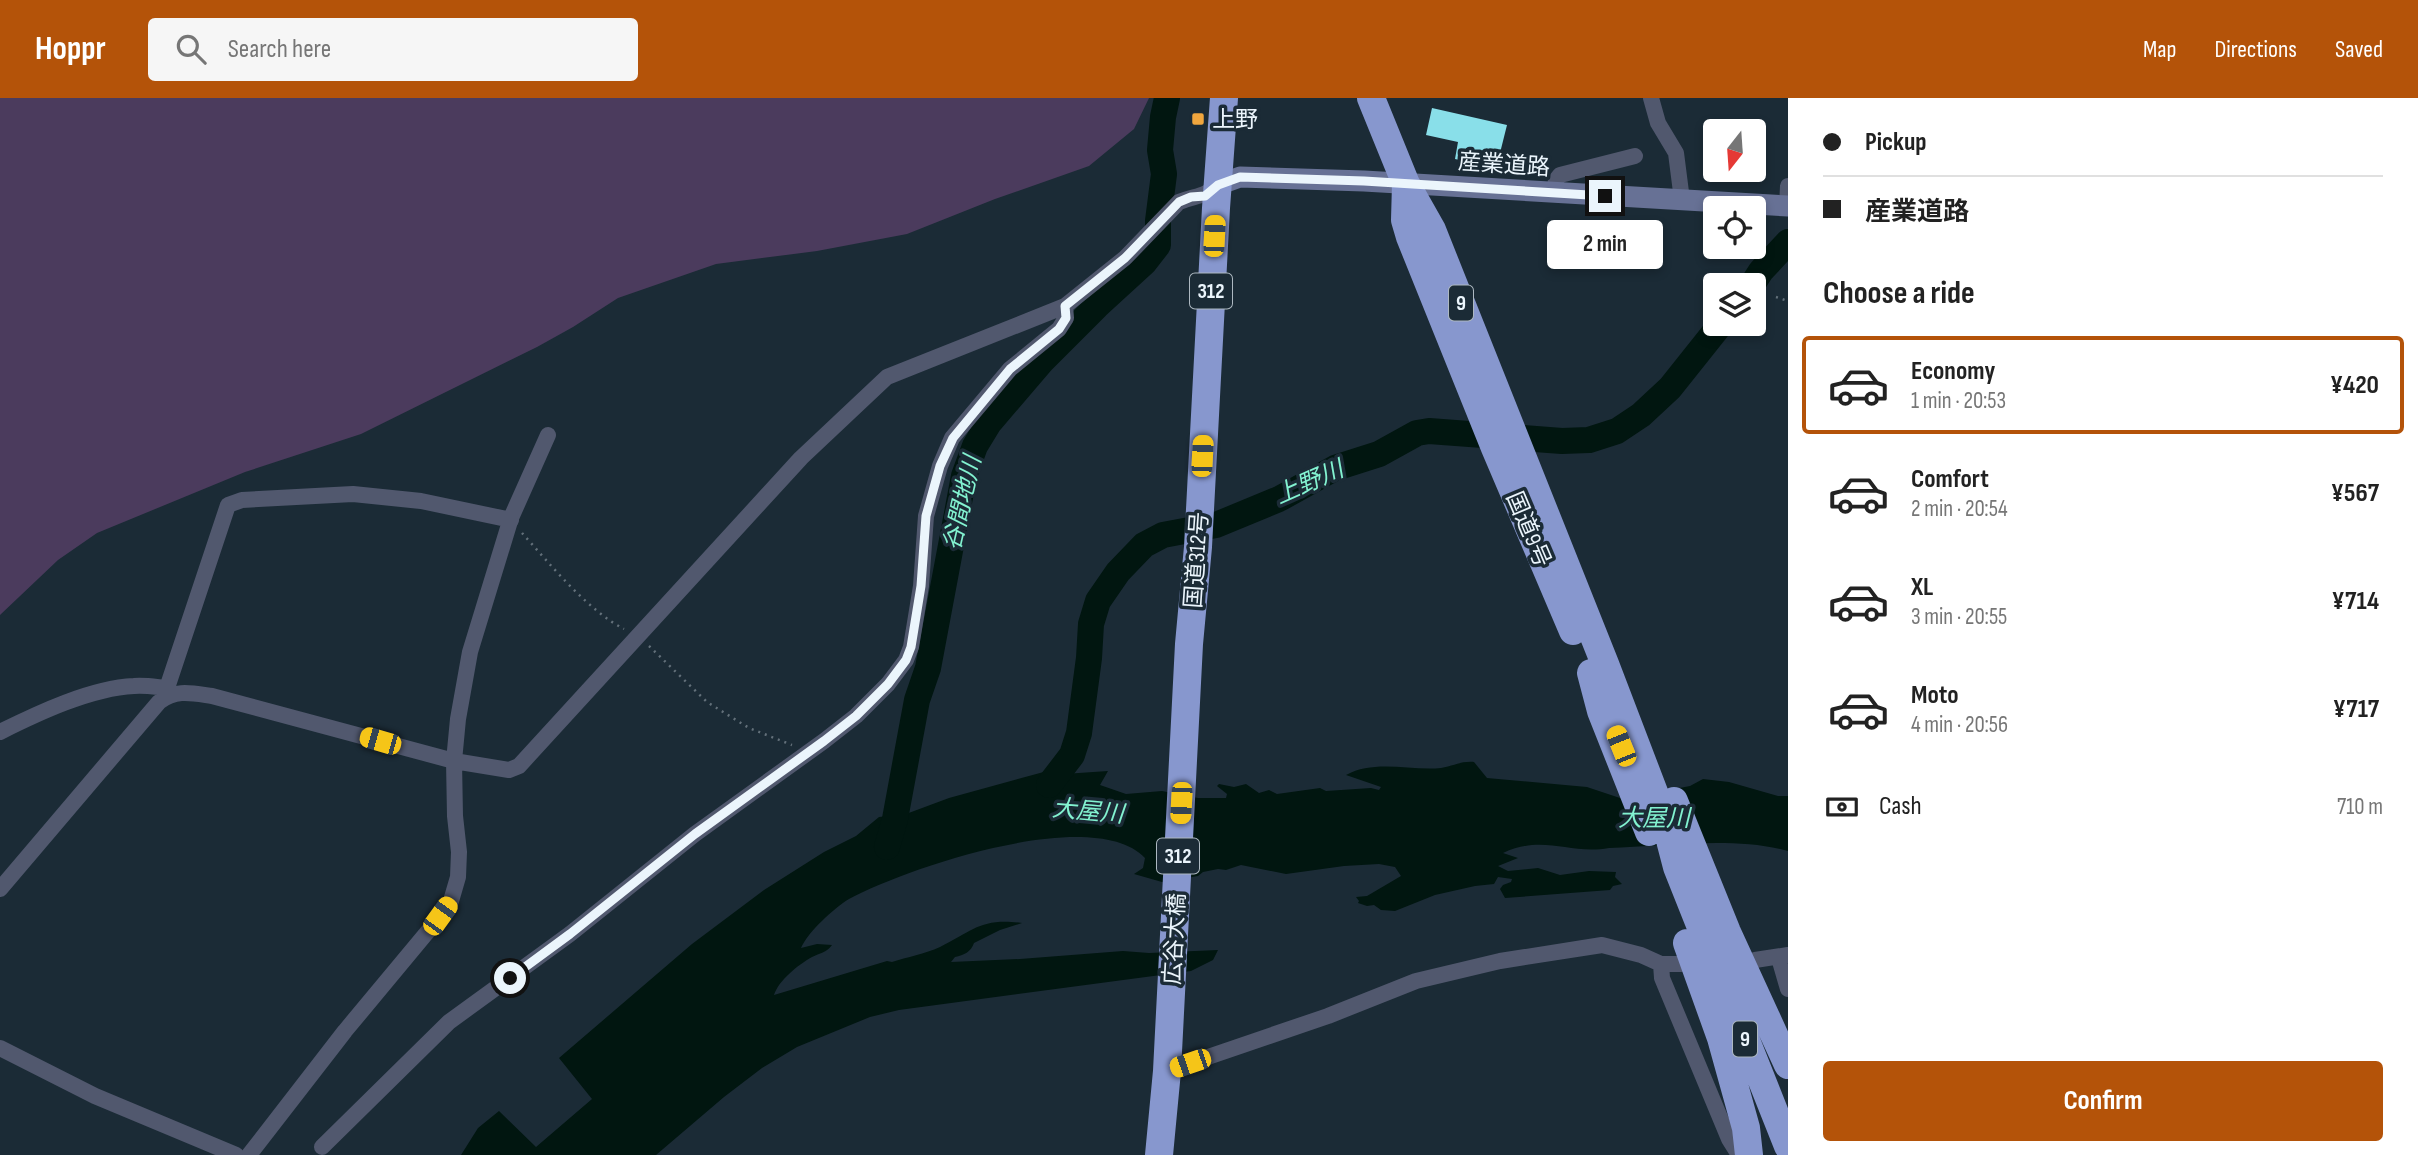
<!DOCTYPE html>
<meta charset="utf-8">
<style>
:root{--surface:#fff;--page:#f6f6f6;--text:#222;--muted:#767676;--line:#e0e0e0;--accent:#b45309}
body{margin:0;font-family:"Sofia Sans Condensed","Noto Sans JP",sans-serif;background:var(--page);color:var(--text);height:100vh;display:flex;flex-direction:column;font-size:26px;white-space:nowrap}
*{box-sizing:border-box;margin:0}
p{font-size:23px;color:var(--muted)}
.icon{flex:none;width:38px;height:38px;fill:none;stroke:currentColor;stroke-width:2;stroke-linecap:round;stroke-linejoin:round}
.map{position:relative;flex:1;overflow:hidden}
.sheet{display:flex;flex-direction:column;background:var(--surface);width:630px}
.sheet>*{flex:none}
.banner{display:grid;align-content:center;height:154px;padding:0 35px;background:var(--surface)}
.needle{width:46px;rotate:197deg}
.buttons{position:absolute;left:1703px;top:21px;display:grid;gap:14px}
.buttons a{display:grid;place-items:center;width:63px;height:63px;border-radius:7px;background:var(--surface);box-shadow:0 4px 10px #0003;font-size:35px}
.end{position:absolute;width:32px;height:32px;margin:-16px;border:9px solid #ebf5fc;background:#111;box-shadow:0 0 0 4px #111}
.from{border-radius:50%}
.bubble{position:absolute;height:49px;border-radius:7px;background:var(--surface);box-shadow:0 4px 10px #0003;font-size:23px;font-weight:700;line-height:49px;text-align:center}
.car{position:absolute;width:21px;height:42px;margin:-21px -10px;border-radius:9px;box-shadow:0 0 5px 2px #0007;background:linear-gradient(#f5c518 24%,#345 0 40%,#f5c518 0 76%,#345 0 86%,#f5c518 0)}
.banner b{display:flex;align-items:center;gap:24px;height:66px;font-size:26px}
.banner b+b{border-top:2px solid var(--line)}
.banner i{width:18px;height:18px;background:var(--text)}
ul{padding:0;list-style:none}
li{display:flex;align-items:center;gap:21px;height:98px;margin:0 14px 10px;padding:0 21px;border:4px solid transparent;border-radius:7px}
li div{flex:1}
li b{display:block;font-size:26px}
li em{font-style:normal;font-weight:700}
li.selected{border-color:var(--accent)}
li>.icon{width:63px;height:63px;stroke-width:1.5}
h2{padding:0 35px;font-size:32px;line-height:84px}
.pay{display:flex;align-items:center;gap:18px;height:77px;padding:0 35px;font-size:26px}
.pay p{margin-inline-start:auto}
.cta{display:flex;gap:14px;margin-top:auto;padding:14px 35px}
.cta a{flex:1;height:80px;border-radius:7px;background:var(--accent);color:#fff;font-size:28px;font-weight:700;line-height:80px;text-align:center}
header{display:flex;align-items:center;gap:42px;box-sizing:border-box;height:98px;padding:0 35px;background:var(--accent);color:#fff}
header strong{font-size:33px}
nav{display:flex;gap:38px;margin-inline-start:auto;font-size:24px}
.search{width:490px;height:63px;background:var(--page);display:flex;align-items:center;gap:18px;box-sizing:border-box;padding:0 24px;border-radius:7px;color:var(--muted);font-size:26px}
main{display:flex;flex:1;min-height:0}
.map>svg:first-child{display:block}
.green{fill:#4b3b5d}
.water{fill:#011610}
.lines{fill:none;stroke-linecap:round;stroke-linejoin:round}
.river{stroke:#011610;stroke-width:26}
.building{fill:#89dfe9}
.path{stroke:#63707a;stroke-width:2.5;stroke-dasharray:2 5;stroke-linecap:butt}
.street{stroke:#51586e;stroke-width:16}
.secondary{stroke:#677195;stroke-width:21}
.highway{stroke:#8797ce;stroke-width:28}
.route{stroke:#ebf5fc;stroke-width:9}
.poi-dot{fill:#f0a63e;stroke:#1b2b36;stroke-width:2.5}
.labels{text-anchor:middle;stroke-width:7;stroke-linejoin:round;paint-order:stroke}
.shield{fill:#1b2b36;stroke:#adb8c1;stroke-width:2}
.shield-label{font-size:21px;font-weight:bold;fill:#ebf5fc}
.poi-label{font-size:23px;fill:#ebf5fc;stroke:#1b2b36;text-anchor:start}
.street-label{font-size:23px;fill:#ebf5fc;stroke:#1b2b36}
.water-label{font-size:24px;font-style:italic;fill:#83f3d1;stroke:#1b2b36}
</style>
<header>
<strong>Hoppr</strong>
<div class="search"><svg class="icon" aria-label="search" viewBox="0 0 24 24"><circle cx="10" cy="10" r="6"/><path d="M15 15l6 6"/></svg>Search here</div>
<nav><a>Map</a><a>Directions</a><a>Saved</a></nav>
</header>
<main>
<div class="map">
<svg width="1788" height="1057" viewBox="0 0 1788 1057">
<rect width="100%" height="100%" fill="#1b2b36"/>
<path class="green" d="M0 0H1149L1134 31 1089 68 995 101 907 136 817 153 716 166 618 200 573 229 537 249 361 336 245 374 97 435 58 462 0 517Z"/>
<path class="water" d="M1072 656 1064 676 1108 673 1100 687 1126 696 1162 693 1198 700H1226L1227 696 1217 688 1219 686 1234 689 1246 686 1259 695 1269 692 1277 696 1320 690 1326 693 1371 690 1379 692 1381 689 1346 677C1375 661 1410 673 1441 670 1453 668 1461 663 1474 664L1487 680 1587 689 1623 701 1690 688 1703 681 1729 684 1778 698H1788V753C1737 738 1663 748 1609 750 1569 757 1544 736 1503 755L1518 760 1498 768 1508 773 1538 770 1560 777 1589 773 1616 774 1615 779 1622 786 1613 788 1610 792 1505 800 1500 791 1503 787 1511 784 1512 781 1498 779 1494 786 1475 788 1435 797 1395 813 1381 812 1374 807 1367 808 1358 805 1359 803 1356 799 1367 798 1401 778 1395 769 1379 766 1344 768 1286 776 1241 767 1226 772 1218 771 1203 774 1198 778 1162 784 1134 776 1143 770 1145 760C1094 706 906 770 849 801 834 810 808 834 801 850L817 846 832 847C826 855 820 855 812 859 798 867 779 882 774 897L887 863 892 864C907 859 925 856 940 849 974 832 981 820 1022 825L1000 832 974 845C971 854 964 857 955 859L951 864 1020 861 1123 853 1149 855 1218 852 1213 862 1191 873 899 912 870 919 797 949 762 970 724 999 656 1057H461L478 1030 499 1013 536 1049 592 1001 559 960 692 846 764 792 824 754 856 738 879 719 906 716 949 700 1051 672Z"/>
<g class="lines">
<path class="river" d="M1752 187 1761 173 1788 144
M1049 687 1072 657 1079 635 1089 560 1091 526 1098 503 1118 474 1144 447 1163 437 1216 427 1279 401 1335 370 1379 356 1417 335 1429 333 1562 343 1589 342 1617 333 1641 317 1670 290 1721 226
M887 749 895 721 917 602 928 570 964 378 975 348 989 325 1042 263 1097 208 1144 165 1158 147V123L1164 76 1160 52 1163 19 1167 0"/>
</g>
<path class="building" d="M1432 10 1507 27 1500 55 1495 54 1491 69 1455 61 1458 44 1426 37Z"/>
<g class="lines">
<path class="path" d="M1776 199 1788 203
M522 435C550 466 587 512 624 531
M649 548 707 604 749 630 792 647"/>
<path class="street" d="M1651 0 1658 25 1676 55 1682 102
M1554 95 1556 82 1560 77 1635 58
M1787 108 1788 88
M167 590 228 407 242 402 353 396 421 403 511 422
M0 634C38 615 91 590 134 588 145 587 156 589 167 590
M0 791 159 604C176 591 191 595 212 598L454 663 509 672 519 668 801 360 887 279 1065 208 1125 160 1179 104C1196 97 1203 100 1218 87
M1779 860 1788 891
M1755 862 1788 857
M1661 866 1662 880 1729 1041 1739 1057
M0 950 95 998 236 1057
M1167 973 1328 918 1416 883 1500 863 1602 847 1641 857 1661 866H1681
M322 1049 449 924 570 836 695 736 824 643 856 618 888 586 906 562 911 549 921 488 926 418 940 368 952 340 1010 271 1059 231 1066 220 1065 208
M249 1057 345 933 429 832 451 803 458 779 459 754 455 718 454 663 458 621 470 554 511 420 548 337"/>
<path class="secondary" d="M1218 87 1240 79 1364 83 1788 108"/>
<path class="highway" d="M1371 0 1406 86 1432 132 1605 566 1665 723 1677 769 1788 1048
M1406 86 1405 122 1410 139 1495 350 1573 533
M1591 575 1601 613 1649 734
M1674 703 1727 834 1788 967
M1687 845 1721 940 1746 1030 1749 1057
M1159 1057 1167 973 1189 546 1198 449 1216 110 1224 0"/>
</g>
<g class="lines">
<path class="route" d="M510 880 570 836 695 736 824 643 856 618 888 586 906 562 911 549 921 488 926 418 940 368 953 340 1010 271 1059 231 1066 220 1065 208 1125 160 1179 104 1191 99 1205 98 1218 87 1240 79 1364 83 1605 98"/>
</g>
<rect class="poi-dot" x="1191" y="14" width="14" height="14" rx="3.5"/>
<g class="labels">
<g class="shield">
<rect x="1190" y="175.5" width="42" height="35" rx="5"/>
<rect x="1449" y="187.5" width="24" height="35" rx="5"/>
<rect x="1157" y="740.5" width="42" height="35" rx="5"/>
<rect x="1733" y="923.5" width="24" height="35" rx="5"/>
</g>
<g class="shield-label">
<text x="1211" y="200">312</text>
<text x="1461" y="212">9</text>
<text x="1178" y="765">312</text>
<text x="1745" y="948">9</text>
</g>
<g class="poi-label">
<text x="1212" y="29">上野</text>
</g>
<g class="street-label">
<text transform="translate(1504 66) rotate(4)" y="8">産業道路</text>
<text transform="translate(1529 431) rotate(67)" y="8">国道9号</text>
<text transform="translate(1196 462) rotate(-86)" y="8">国道312号</text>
<text transform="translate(1174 841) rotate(-87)" y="8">広谷大橋</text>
</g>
<g class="water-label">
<text transform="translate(1309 384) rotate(-24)" y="8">上野川</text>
<text transform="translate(962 405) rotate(-77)" y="8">谷間地川</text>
<text transform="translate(1088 713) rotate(5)" y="8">大屋川</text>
<text x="1654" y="728">大屋川</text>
</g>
</g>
</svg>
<div class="buttons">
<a><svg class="needle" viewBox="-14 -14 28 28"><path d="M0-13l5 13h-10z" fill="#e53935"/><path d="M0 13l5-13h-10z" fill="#767676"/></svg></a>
<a><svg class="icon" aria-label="locate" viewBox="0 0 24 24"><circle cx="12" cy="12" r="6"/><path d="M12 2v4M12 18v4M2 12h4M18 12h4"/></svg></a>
<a><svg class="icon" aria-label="layers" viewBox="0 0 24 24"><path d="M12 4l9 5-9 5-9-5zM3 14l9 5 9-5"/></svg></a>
</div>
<i class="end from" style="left:510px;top:880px"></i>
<i class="end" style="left:1605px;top:98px"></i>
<div class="bubble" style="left:1547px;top:122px;width:116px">2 min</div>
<i class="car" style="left:1214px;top:138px;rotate:3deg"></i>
<i class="car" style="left:1202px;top:358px;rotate:3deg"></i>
<i class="car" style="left:380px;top:643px;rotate:286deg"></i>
<i class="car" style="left:1621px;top:648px;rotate:338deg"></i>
<i class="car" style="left:1181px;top:705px;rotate:183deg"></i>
<i class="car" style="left:440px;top:818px;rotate:36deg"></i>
<i class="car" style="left:1190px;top:965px;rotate:251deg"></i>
</div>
<section class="sheet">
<div class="banner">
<b><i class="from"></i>Pickup</b>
<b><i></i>産業道路</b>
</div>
<h2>Choose a ride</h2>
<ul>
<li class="selected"><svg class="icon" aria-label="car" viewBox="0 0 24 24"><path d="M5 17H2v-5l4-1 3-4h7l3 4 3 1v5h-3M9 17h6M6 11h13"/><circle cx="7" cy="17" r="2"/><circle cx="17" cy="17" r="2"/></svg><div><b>Economy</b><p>1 min · 20:53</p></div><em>¥420</em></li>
<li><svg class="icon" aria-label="car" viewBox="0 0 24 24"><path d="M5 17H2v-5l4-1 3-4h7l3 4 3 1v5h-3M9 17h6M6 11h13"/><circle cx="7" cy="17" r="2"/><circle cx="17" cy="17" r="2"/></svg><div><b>Comfort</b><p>2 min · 20:54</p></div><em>¥567</em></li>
<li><svg class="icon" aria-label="car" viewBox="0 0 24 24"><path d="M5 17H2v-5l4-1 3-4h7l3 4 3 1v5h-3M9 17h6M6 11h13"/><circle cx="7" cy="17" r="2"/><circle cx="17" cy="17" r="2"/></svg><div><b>XL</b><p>3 min · 20:55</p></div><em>¥714</em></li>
<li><svg class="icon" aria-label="car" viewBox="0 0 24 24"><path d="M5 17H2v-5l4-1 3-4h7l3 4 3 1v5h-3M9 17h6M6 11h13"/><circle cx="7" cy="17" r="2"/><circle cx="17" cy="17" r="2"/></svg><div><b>Moto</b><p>4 min · 20:56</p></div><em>¥717</em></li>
</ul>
<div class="pay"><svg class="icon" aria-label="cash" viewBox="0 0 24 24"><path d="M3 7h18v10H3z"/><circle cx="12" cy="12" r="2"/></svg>Cash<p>710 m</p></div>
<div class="cta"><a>Confirm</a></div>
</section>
</main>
